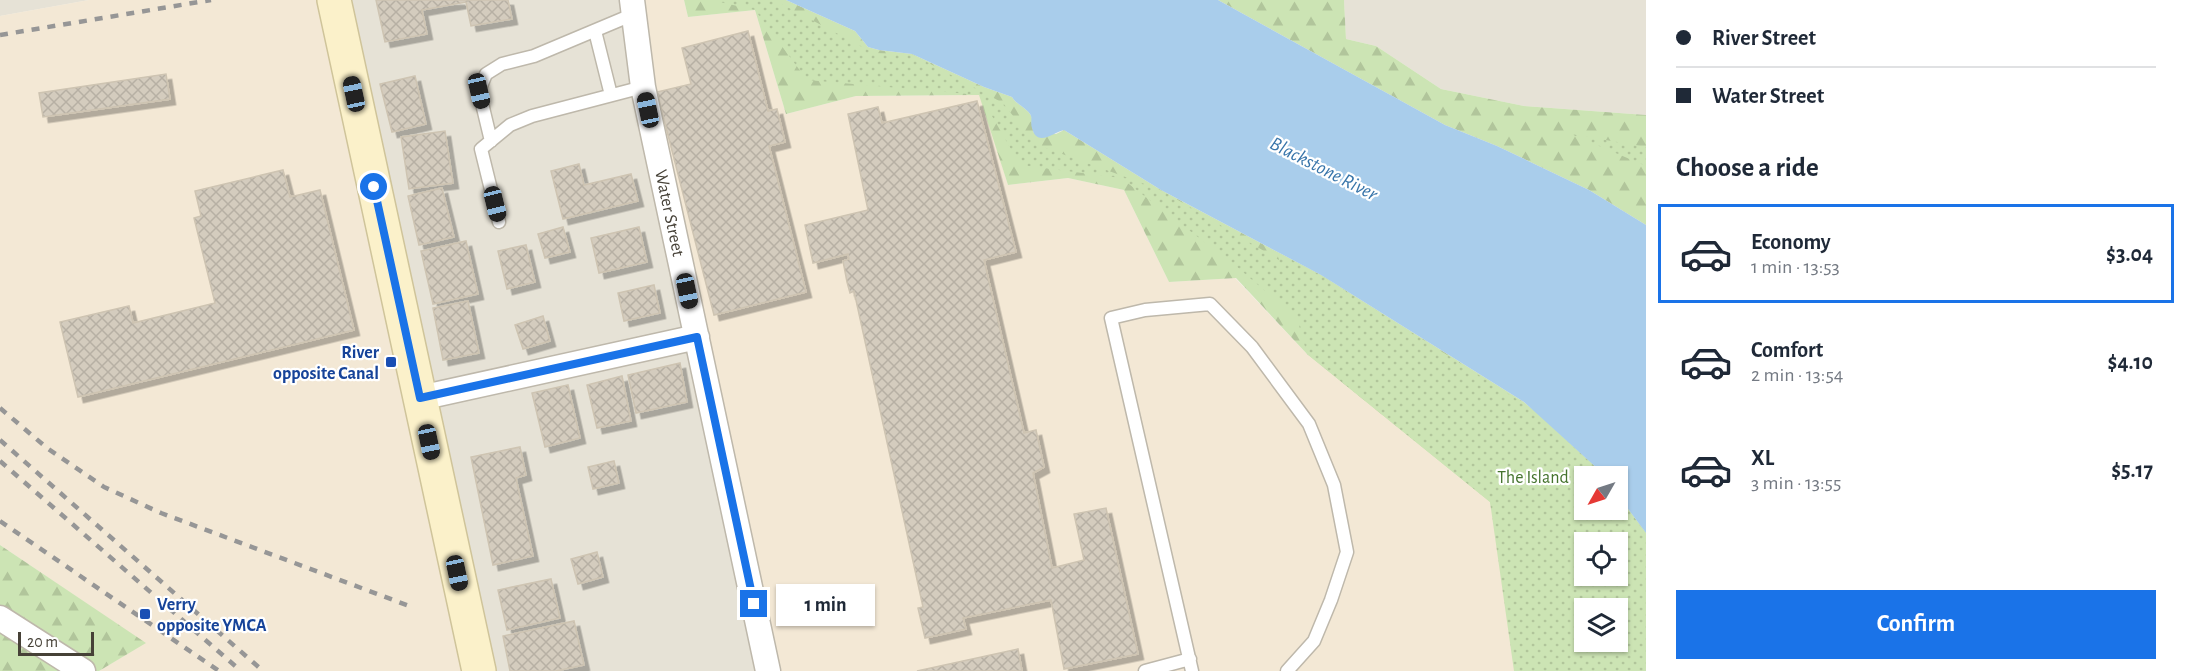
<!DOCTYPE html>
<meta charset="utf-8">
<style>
:root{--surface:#fff;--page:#f6f6f7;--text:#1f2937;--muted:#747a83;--line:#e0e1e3;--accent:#1a73e8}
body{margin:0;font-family:"Alegreya Sans",sans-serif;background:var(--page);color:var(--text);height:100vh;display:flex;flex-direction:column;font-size:22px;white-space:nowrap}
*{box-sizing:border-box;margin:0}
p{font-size:20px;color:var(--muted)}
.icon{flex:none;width:33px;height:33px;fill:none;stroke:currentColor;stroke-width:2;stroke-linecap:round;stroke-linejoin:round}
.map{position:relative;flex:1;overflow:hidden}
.sheet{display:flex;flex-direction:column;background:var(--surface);width:540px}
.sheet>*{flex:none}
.banner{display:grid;align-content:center;height:132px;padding:0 30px;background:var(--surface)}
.needle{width:39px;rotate:231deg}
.tools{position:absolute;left:1574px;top:466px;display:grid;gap:12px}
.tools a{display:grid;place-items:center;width:54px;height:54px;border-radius:0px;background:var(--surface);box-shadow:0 2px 4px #0004;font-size:30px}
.scale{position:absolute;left:18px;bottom:15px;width:76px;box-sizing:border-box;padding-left:6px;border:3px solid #464137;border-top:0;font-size:16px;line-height:21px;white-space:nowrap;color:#464137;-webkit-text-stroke:4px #fff;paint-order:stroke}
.end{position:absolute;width:27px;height:27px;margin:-14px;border:8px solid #1a73e8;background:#fff;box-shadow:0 0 0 3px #fff}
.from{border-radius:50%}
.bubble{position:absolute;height:42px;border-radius:0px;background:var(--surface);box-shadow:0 2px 4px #0004;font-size:20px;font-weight:600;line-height:42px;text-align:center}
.car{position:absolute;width:18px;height:36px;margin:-18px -9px;border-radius:8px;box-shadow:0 0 4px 2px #0007;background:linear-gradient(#222 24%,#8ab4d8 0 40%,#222 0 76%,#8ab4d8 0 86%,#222 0)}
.banner b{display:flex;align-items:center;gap:21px;height:57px;font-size:22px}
.banner b+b{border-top:2px solid var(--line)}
.banner i{width:15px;height:15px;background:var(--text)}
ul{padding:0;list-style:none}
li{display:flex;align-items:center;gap:18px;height:99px;margin:0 12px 9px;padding:0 18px;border:3px solid transparent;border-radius:0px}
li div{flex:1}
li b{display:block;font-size:22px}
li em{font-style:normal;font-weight:600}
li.current{border-color:var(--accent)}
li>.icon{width:54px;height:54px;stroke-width:1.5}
h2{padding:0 30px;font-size:27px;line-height:72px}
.cta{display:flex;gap:12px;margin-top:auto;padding:12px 30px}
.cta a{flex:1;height:69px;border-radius:0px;background:var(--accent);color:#fff;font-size:24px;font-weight:600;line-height:69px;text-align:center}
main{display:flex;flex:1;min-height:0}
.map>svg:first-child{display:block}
.residential{fill:#e6e2d6}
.commercial{fill:#f3e8d5}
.forest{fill:url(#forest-firs);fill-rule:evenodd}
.park{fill:url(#park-dots);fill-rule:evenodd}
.water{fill:#a9cdeb}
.building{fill:url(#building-cross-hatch);stroke:#cec4b2;stroke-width:1.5;filter:url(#shadow)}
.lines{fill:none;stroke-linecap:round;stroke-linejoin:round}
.lane-casing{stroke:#beb8ab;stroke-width:15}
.street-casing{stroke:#beb8ab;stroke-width:27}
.secondary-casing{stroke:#cfc49a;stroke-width:36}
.lane{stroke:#fff;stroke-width:12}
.street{stroke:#fff;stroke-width:24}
.secondary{stroke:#fbf1ca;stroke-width:33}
.rail{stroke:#969696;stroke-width:4.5;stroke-dasharray:8 8;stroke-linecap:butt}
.route{stroke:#1a73e8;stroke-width:8}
.transit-dot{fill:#1a4fb4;stroke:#fff;stroke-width:2}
.labels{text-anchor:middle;stroke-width:4.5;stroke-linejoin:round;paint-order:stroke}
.street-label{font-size:18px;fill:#464137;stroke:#fff}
.transit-label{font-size:18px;font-weight:bold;fill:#164399;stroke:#fff;text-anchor:end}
.park-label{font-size:18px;fill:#45732e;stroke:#fff}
.water-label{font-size:20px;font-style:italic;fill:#3875aa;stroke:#fff}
</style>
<main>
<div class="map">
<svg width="1646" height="671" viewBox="0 0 1646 671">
<defs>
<pattern id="forest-firs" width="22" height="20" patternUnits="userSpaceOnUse" patternTransform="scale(1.5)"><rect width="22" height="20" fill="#cce4b4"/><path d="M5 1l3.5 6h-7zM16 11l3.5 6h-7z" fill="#b1c59b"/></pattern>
<pattern id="park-dots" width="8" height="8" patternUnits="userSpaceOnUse" patternTransform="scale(1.5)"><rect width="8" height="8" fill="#cce4b4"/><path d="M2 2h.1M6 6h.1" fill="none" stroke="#b1c59b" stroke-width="1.8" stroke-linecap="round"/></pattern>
<pattern id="building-cross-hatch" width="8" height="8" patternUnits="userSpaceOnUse" patternTransform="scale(1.5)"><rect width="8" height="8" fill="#d4ccbe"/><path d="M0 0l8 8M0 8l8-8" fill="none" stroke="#b7b0a4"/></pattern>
<filter id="shadow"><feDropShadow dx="5.5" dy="5.5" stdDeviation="0" flood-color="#0004"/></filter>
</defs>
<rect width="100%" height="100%" fill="#f3f0e8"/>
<path class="residential" d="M0 0H89L0 16Z
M343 0H631L761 671H471Z
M1344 0H1646V115L1524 106 1441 89 1376 46 1346 39Z"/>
<path class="commercial" d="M89 0H343L471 671H99L145 643 0 545V16Z
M631 0H684L688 17 755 10 786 114 856 96 980 95 1008 185 1068 178 1124 190 1169 282 1235 278 1307 354 1405 417 1490 502 1544 671H761Z"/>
<path class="forest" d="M684 0H786L855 31 868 47 879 50 912 54 984 87 1012 97C1017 105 1025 107 1030 114 1034 119 1031 126 1034 133L1056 134 1064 130 1161 190 1321 275 1524 402 1599 470 1605 477H1584V510H1617V494L1646 533V671H1544L1514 600 1490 502 1307 354 1236 278 1169 282 1124 190 1068 178 1008 185 979 95 856 96 786 114 755 10 688 17ZM1584 543H1617V576H1584ZM1584 609H1617V642H1584Z
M1218 0H1344L1346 39 1376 46 1441 89 1524 106 1646 115V225L1589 190 1497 146 1445 125Z
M0 545 146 643 99 671H0Z"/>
<path class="park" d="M711 0H774L874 53 912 54 1003 103 1035 144 1161 190 1279 260 1277 252 1321 275 1534 410 1599 470 1605 477H1584V510H1617V494L1646 533V671H1514L1490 502 1307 354 1297 318 1237 267 1121 178 1020 165 980 95 807 80 755 10ZM1584 543H1617V576H1584ZM1584 609H1617V642H1584Z
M1571 134 1646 147V166Z"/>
<path class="water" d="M786 0H1218L1445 125 1497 146 1589 190 1646 225V533L1617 494V477H1605L1599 470 1524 402 1321 275 1161 190 1064 130C1054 132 1037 148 1032 128 1030 123 1033 118 1030 114 1025 107 1017 105 1012 97L984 87 912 54 879 50 868 47 855 31Z"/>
<path class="building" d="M376 0H508L512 19 471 26 466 2 422 10 427 34 385 42Z
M748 31 768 111 777 109 785 142 769 146 806 292 714 315 657 92 691 84 682 48Z
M166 74 170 99 43 117 39 93Z
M415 76 426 124 392 132 380 84Z
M977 101 1016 252 984 260 1024 433 1036 430 1044 467 1033 473 1052 568 1084 560 1074 514 1106 508 1138 654 1064 669 1051 600 963 618 966 629 925 638 918 608 923 607 854 291 850 293 847 282 843 261 849 259 848 254 813 263 805 225 868 210 848 114 878 107 882 123Z
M445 131 453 183 409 189 401 137Z
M579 164 584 185 631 174 638 201 563 219 551 171Z
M283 170 290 197 320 190 354 330 78 397 60 322 129 306 133 323 215 303 194 218 201 216 195 191Z
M442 188 454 237 419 245 408 196Z
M563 227 570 252 545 258 538 234Z
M639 227 647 262 599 273 591 238Z
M466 241 478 294 433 304 421 251Z
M526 245 535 282 507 289 498 251Z
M654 285 660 313 624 321 618 293Z
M468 301 479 353 443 360 433 308Z
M543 316 550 341 523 349 515 325Z
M680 363 687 402 636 413 628 375Z
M622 376 631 421 597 428 587 385Z
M568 385 580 438 545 447 532 393Z
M520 447 526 475 516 478 533 556 493 565 471 457Z
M614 461 619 483 593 489 588 467Z
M597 552 603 577 578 584 571 559Z
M551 579 560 618 507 630 498 590Z
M574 621 584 665 556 671H510L503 636Z
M1018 649 1022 671H917Z"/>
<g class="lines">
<g class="lane-casing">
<path id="lane" d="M595 31 611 95
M491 141 479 91 486 74 502 64 534 56 634 14
M499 222 481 149 510 125 532 116 643 87
M1145 671 1190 659
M1192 671 1111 318 1145 310 1210 304 1252 347 1309 424 1334 485 1347 552 1331 600 1314 641 1287 671"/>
</g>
<g class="street-casing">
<path id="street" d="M632 0 643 87 768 671
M420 398 697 337
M0 618 83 671"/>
</g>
<g class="secondary-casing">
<path id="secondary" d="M334 0 479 671"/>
</g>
<use href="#lane" class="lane"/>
<use href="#street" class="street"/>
<use href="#secondary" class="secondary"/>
<path class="rail" d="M0 35 211 0
M0 408 47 448 104 487 161 513 412 607
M0 440 263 671
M0 461 241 671
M0 521 219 671"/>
</g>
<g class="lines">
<path class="route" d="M374 187 420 398 697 337 754 604"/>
</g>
<g class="transit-dot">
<rect x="385" y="356" width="12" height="12" rx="3"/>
<rect x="139" y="608" width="12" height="12" rx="3"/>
</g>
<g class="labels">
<g class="street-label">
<text transform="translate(670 213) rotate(78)" y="6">Water Street</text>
</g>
<g class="transit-label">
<text x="379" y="358">River<tspan x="379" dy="21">opposite Canal</tspan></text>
<text x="157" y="610" text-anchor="start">Verry<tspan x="157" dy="21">opposite YMCA</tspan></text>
</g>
<g class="park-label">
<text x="1533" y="483">The Island</text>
</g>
<g class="water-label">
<text transform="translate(1324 168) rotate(27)" y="7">Blackstone River</text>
</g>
</g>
</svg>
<div class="tools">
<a><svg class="needle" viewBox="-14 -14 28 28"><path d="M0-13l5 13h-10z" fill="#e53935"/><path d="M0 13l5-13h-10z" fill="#747a83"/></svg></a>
<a><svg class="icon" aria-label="locate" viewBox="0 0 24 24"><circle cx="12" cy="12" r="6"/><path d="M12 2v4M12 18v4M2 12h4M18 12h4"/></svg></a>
<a><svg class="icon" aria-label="layers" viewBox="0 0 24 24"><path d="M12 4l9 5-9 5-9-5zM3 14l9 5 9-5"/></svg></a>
</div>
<div class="scale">20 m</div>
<i class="end from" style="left:374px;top:187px"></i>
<i class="end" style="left:754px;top:604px"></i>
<div class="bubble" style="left:776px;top:584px;width:99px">1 min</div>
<i class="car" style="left:479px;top:91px;rotate:167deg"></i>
<i class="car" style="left:354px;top:94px;rotate:348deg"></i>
<i class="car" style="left:648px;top:110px;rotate:348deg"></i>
<i class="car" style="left:495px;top:204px;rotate:166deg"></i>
<i class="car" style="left:687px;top:291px;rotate:168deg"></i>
<i class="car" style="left:429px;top:442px;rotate:168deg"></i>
<i class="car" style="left:457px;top:573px;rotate:168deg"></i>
</div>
<section class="sheet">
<div class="banner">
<b><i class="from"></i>River Street</b>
<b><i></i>Water Street</b>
</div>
<h2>Choose a ride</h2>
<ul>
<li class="current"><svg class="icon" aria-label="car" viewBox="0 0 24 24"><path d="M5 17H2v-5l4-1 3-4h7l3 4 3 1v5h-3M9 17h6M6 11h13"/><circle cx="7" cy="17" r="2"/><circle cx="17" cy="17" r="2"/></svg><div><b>Economy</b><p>1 min · 13:53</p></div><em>$3.04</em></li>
<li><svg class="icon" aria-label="car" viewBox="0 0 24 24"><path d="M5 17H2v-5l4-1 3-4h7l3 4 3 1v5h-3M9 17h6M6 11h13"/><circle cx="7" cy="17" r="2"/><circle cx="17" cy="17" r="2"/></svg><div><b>Comfort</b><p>2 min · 13:54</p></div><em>$4.10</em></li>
<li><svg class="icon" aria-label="car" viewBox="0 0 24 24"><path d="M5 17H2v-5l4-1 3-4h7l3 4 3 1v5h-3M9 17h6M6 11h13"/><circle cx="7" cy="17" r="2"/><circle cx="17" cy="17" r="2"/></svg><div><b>XL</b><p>3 min · 13:55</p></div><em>$5.17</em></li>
</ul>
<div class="cta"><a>Confirm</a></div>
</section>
</main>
